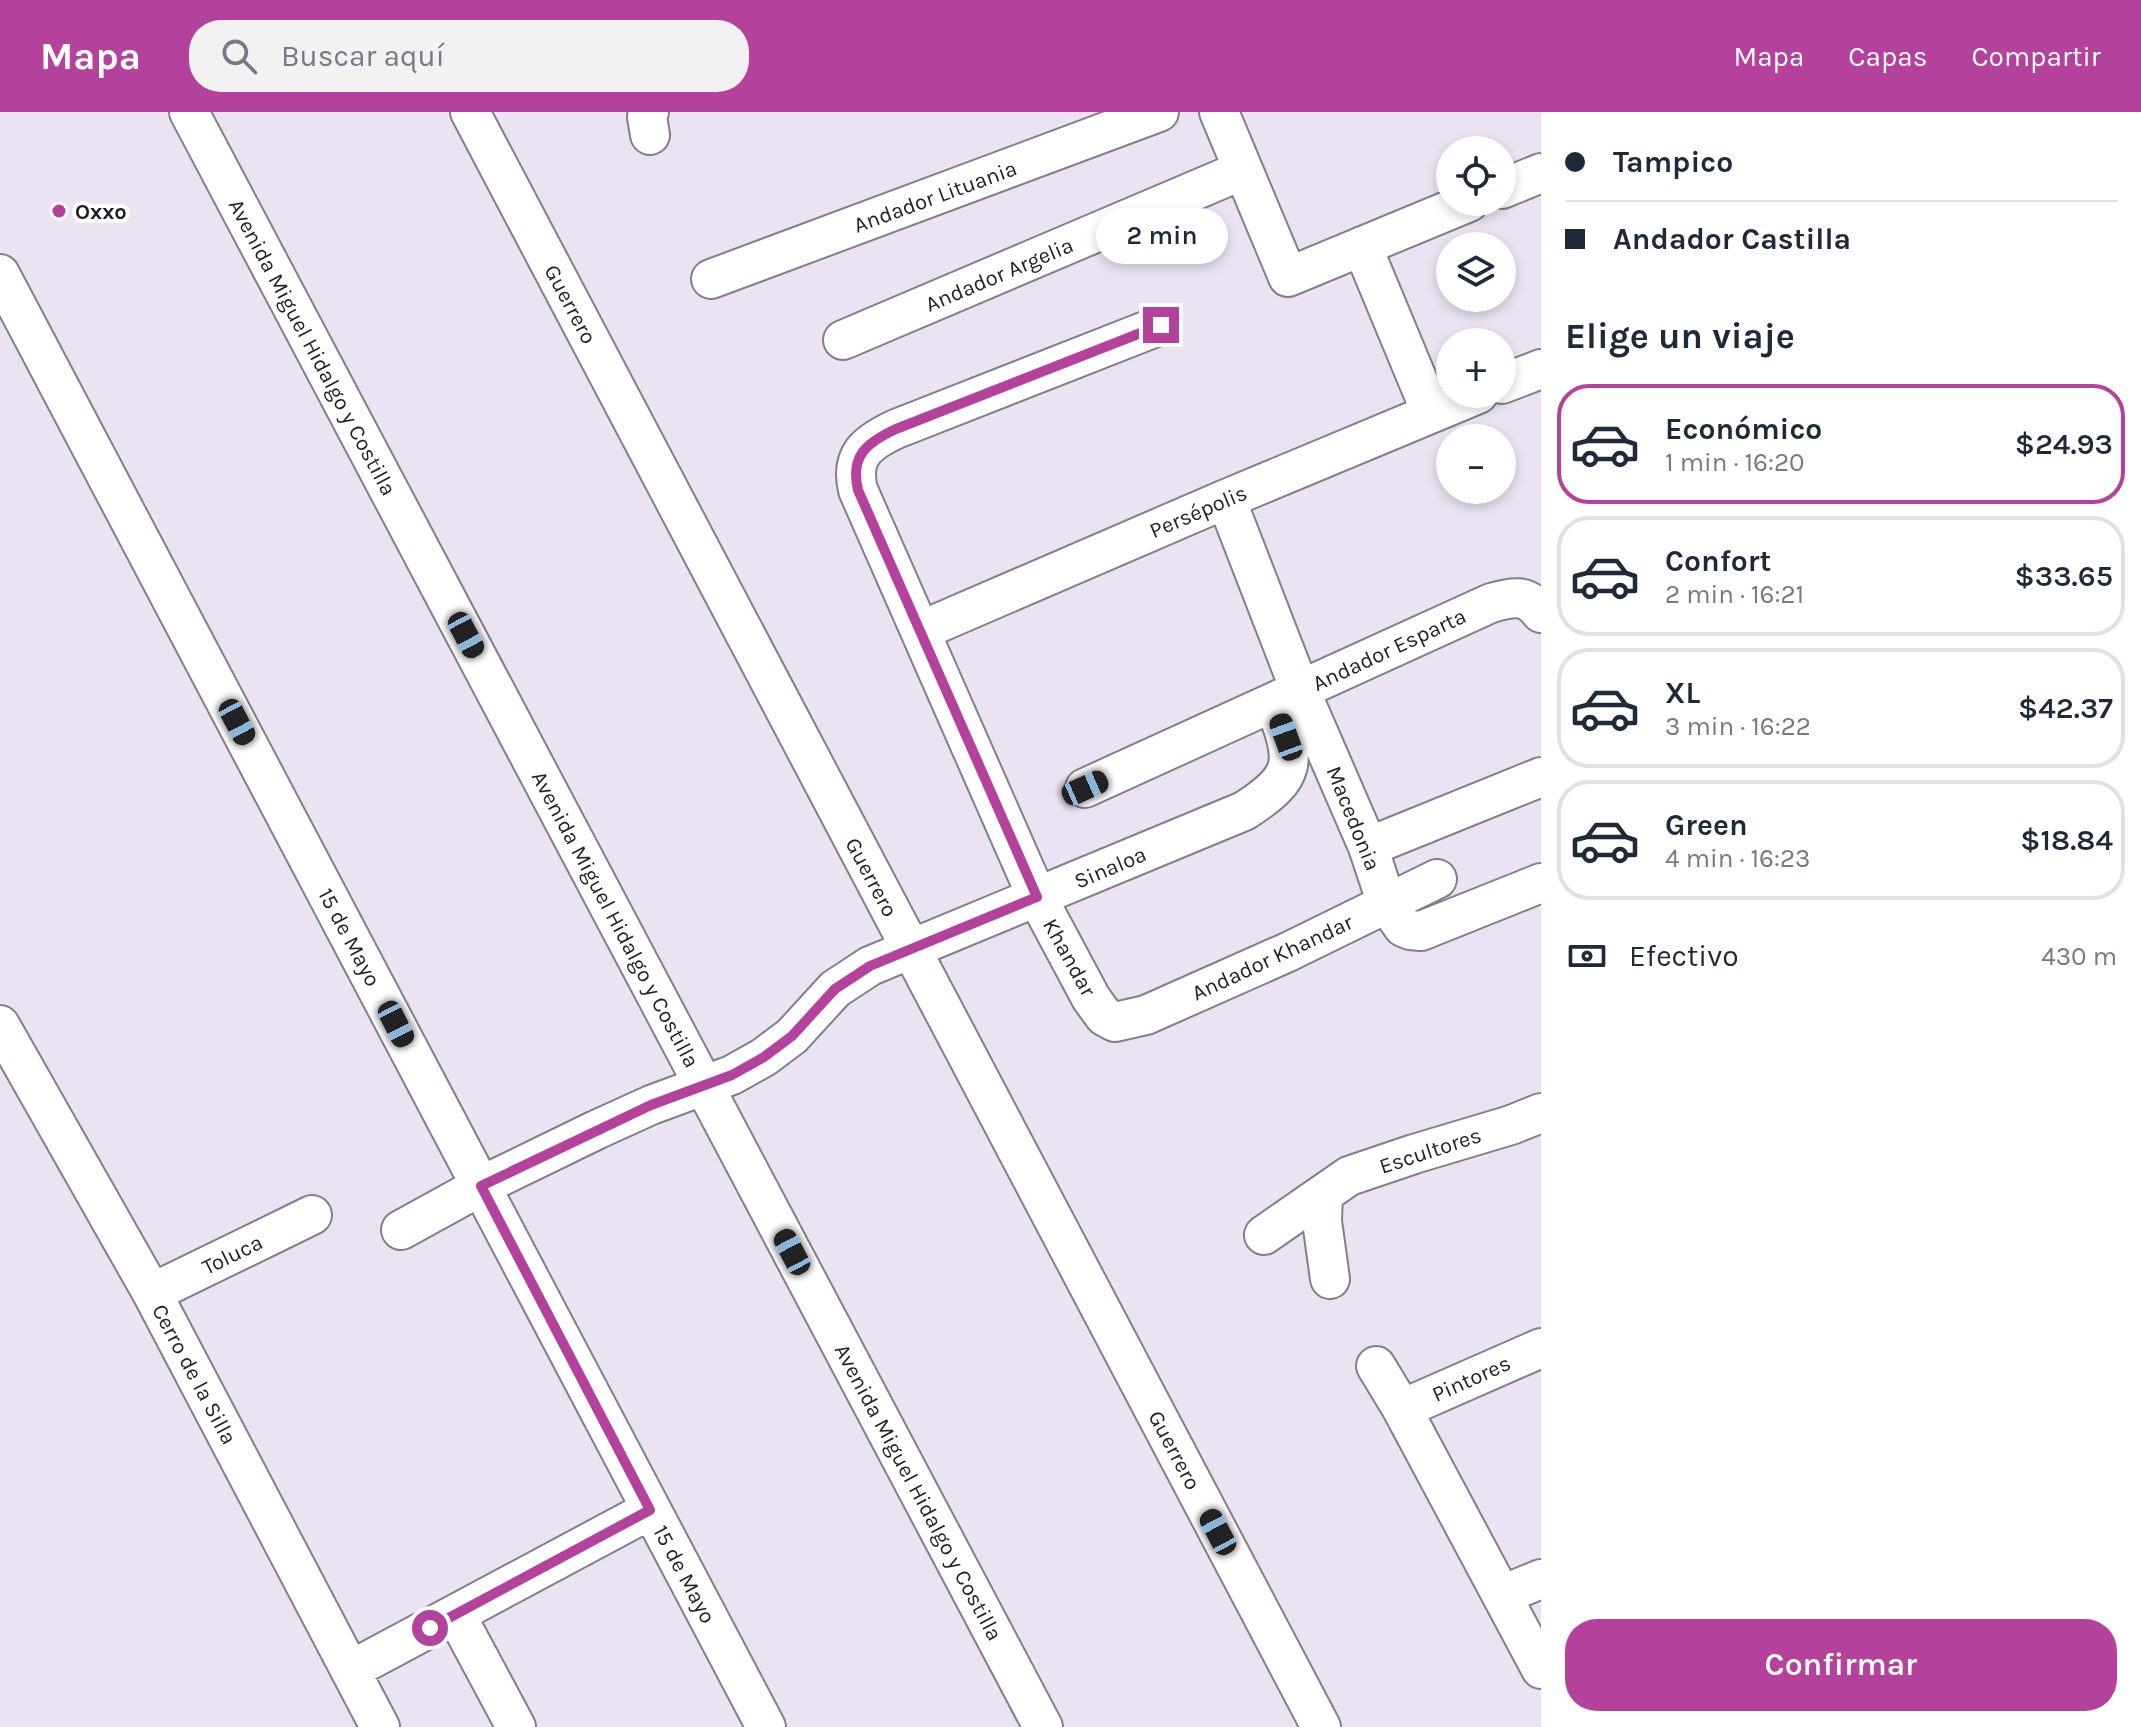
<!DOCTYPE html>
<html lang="es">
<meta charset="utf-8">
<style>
:root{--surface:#fff;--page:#f2f2f3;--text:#1f2937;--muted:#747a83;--line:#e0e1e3;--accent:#b4429d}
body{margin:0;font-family:Karla,sans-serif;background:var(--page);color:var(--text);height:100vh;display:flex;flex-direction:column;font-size:30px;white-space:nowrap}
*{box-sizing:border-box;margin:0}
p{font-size:26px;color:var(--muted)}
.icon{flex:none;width:44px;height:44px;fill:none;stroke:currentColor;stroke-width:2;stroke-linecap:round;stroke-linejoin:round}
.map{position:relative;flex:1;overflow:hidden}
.sheet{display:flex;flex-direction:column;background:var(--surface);width:600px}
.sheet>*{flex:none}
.banner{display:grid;align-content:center;height:176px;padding:0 24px;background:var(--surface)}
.buttons{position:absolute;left:1436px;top:24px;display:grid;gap:16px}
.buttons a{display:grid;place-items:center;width:80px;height:80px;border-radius:50%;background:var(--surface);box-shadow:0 4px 12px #0003;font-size:40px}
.end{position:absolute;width:36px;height:36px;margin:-18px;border:10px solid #b4429d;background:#fff;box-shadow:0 0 0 4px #fff}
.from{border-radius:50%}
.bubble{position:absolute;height:56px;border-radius:28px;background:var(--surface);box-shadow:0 4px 12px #0003;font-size:26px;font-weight:600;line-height:56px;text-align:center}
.car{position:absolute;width:24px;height:48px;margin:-24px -12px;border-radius:10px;box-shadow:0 0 6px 2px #0007;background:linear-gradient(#222 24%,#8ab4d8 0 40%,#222 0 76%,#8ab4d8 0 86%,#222 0)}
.banner b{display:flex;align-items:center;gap:28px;height:76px;font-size:30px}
.banner b+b{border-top:2px solid var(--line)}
.banner i{width:20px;height:20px;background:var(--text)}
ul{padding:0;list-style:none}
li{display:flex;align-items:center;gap:24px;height:120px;margin:0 16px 12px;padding:0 8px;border:4px solid var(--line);border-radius:32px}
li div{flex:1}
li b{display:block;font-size:30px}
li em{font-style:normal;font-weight:600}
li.on{border-color:var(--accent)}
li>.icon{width:72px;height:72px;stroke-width:1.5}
h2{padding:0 24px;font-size:36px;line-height:96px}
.pay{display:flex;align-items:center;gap:20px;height:88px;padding:0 24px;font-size:30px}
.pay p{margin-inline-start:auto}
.primary-button{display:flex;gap:16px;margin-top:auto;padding:16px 24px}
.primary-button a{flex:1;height:92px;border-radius:32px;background:var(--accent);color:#fff;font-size:32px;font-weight:600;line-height:92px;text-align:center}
header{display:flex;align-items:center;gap:48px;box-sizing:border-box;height:112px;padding:0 40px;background:var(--accent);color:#fff}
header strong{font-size:38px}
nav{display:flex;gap:44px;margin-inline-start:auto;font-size:28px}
.search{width:560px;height:72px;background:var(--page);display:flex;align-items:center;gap:20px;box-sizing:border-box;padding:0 28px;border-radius:32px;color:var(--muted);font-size:30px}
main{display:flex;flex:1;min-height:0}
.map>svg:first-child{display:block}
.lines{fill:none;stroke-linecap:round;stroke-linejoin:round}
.minor-casing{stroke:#847d8a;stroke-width:42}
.minor{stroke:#fff;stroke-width:38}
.route{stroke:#b4429d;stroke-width:10}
.poi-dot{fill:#b4429d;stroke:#fff;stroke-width:3}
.labels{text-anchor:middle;stroke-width:8;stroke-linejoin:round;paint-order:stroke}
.street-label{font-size:22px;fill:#221f24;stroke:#fff}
.poi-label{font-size:22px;font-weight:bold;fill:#221f24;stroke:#fff;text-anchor:start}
</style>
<header>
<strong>Mapa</strong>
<div class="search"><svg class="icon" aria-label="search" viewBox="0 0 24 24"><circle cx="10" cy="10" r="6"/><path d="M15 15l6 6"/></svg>Buscar aquí</div>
<nav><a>Mapa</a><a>Capas</a><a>Compartir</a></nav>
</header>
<main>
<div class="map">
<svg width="1541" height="1615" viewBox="0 0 1541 1615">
<rect width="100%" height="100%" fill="#ebe3f2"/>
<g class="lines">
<g class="minor-casing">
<path id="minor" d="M189 0 1043 1615
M470 0 1321 1615
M649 0 647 5 650 23
M1219 0 1288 165 1469 90
M1502 77 1541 61
M1362 134 1431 300
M0 162 766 1615
M711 167 1159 0
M1161 213 896 317C866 331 850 344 858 378L1037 785 1091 886 1104 904 1115 910 1146 903 1288 840 1437 767
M843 228 1243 58
M1502 272 1541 257
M1226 387 1300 578 1368 735 1387 792 1403 815 1410 818 1421 819 1541 771
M920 519 1226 387 1478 282
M1085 676 1491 491C1511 485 1527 481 1541 501
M1368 735 1541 665
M0 913 152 1181 380 1615
M1323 1082 1322 1109 1330 1167
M401 1118 481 1074 596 1018 651 993 732 963 764 945 792 924 835 877 870 854 1244 699C1299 664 1296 649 1274 591
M1264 1123 1349 1064 1414 1042 1511 1013 1541 1001
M152 1181 312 1103
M1376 1254 1402 1297 1541 1557
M1402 1297 1541 1236
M1502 1483 1541 1467
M456 1503 516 1615
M351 1558 650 1398"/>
</g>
<use href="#minor" class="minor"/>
</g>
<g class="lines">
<path class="route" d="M430 1516 650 1398 481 1074 651 993 732 963 764 945 792 924 835 877 870 854 1037 785 858 378C850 344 866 331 896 317L1161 213"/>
</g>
<circle class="poi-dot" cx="59" cy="99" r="8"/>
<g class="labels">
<g class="street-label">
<text transform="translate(935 84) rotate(-20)" y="8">Andador Lituania</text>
<text transform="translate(999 162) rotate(-23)" y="8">Andador Argelia</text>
<text transform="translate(571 192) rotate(62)" y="8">Guerrero</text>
<text transform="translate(313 235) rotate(62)" y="8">Avenida Miguel Hidalgo y Costilla</text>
<text transform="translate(1198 399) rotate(-23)" y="8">Persépolis</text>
<text transform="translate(1389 537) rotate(-25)" y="8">Andador Esparta</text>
<text transform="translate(1354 706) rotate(68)" y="8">Macedonia</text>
<text transform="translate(1110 755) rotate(-23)" y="8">Sinaloa</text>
<text transform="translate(872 765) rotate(62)" y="8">Guerrero</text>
<text transform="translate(616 807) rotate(62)" y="8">Avenida Miguel Hidalgo y Costilla</text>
<text transform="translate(350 825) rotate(62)" y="8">15 de Mayo</text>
<text transform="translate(1070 845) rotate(61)" y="8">Khandar</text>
<text transform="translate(1272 845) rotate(-25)" y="8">Andador Khandar</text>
<text transform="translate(1430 1038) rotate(-18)" y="8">Escultores</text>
<text transform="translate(232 1142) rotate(-26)" y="8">Toluca</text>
<text transform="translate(195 1262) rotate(62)" y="8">Cerro de la Silla</text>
<text transform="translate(1471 1266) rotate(-24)" y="8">Pintores</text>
<text transform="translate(1175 1338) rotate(62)" y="8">Guerrero</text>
<text transform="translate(919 1380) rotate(62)" y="8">Avenida Miguel Hidalgo y Costilla</text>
<text transform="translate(685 1462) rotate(62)" y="8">15 de Mayo</text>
</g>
<g class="poi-label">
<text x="75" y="107">Oxxo</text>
</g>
</g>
</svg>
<div class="buttons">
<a><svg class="icon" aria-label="locate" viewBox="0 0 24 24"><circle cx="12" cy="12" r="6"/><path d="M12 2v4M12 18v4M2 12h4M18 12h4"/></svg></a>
<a><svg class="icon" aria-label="layers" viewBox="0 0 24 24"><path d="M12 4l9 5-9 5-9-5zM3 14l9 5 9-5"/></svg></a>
<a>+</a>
<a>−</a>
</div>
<i class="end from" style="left:430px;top:1516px"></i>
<i class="end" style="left:1161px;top:213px"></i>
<div class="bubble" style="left:1096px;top:96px;width:132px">2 min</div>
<i class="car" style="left:466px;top:523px;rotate:152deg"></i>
<i class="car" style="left:237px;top:610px;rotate:152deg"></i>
<i class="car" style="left:1286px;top:625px;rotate:340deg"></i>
<i class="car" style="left:1085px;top:676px;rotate:66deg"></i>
<i class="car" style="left:396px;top:912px;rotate:153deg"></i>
<i class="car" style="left:792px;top:1140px;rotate:332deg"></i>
<i class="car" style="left:1218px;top:1420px;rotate:332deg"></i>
</div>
<section class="sheet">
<div class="banner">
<b><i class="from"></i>Tampico</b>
<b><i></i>Andador Castilla</b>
</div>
<h2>Elige un viaje</h2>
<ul>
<li class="on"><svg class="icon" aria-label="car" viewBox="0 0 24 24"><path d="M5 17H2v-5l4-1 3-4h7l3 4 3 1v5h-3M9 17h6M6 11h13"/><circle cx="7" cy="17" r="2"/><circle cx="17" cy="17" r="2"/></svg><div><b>Económico</b><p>1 min · 16:20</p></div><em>$24.93</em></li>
<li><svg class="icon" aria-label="car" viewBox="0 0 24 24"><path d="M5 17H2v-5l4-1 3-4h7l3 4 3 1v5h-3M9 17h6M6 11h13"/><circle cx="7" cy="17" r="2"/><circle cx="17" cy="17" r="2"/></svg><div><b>Confort</b><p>2 min · 16:21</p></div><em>$33.65</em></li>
<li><svg class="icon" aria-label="car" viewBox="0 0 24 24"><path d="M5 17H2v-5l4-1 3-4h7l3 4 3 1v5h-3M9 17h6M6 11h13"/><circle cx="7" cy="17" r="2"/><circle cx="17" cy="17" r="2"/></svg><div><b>XL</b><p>3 min · 16:22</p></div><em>$42.37</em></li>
<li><svg class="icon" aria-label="car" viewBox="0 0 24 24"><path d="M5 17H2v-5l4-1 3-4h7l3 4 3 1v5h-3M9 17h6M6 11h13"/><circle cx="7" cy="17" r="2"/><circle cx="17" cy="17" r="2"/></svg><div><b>Green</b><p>4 min · 16:23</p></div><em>$18.84</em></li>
</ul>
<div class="pay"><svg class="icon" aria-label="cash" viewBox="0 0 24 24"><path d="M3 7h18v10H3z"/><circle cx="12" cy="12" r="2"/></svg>Efectivo<p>430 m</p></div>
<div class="primary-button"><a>Confirmar</a></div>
</section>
</main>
